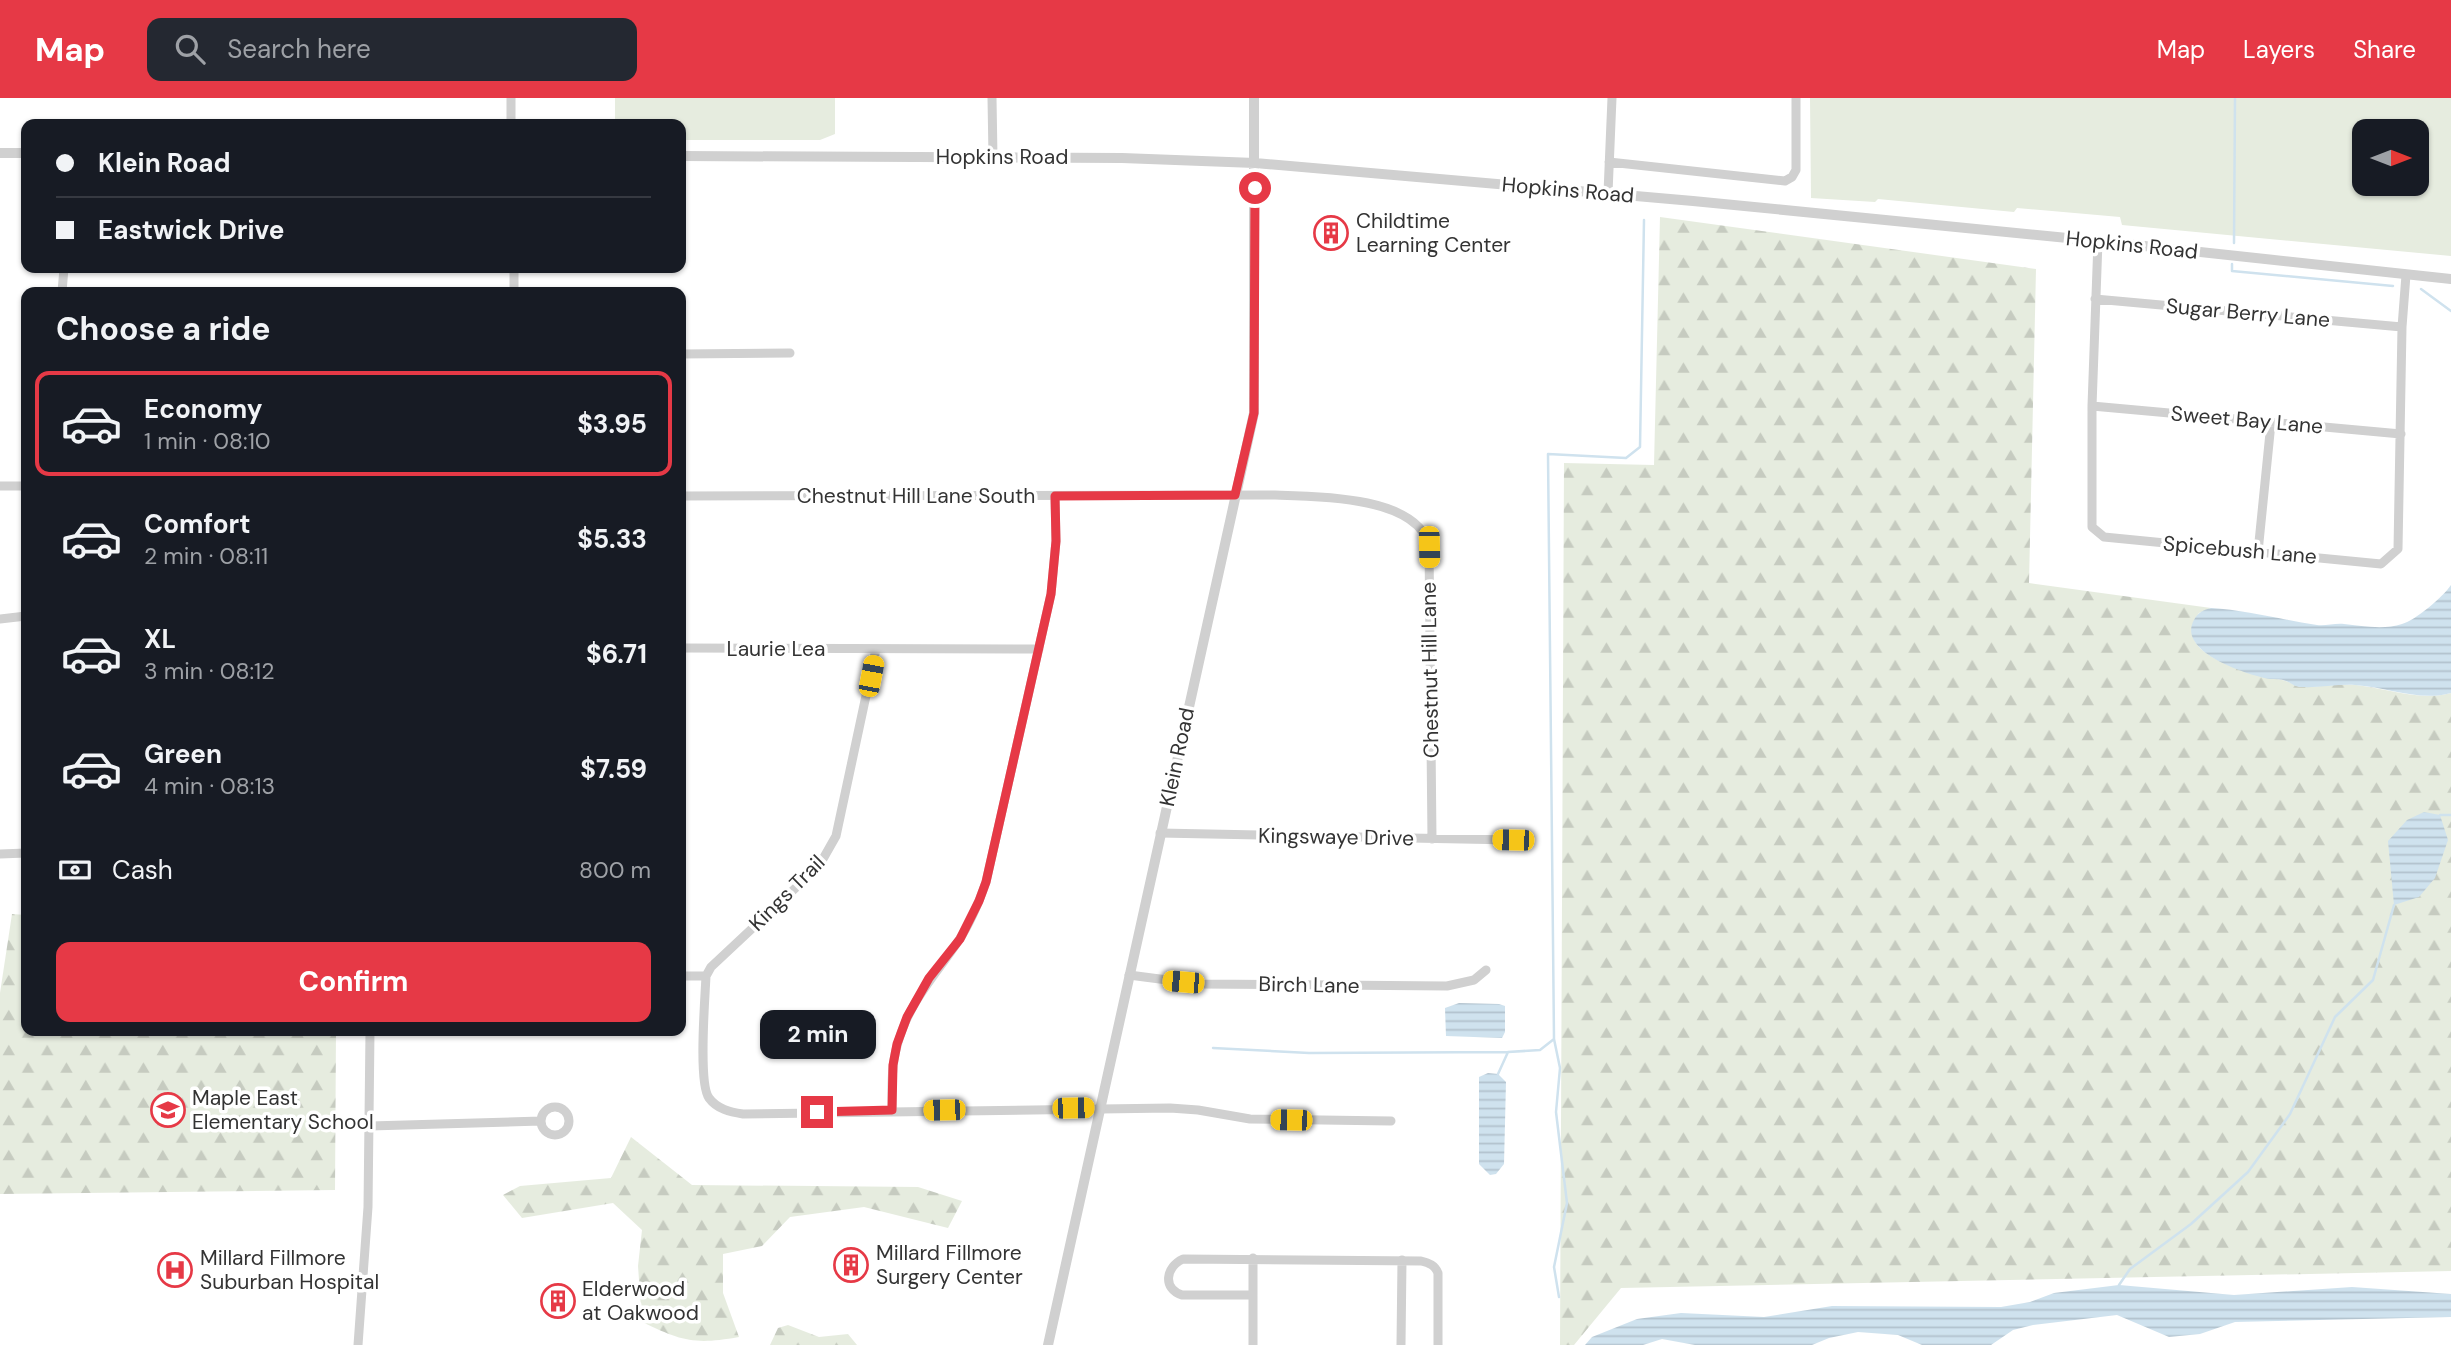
<!DOCTYPE html>
<meta charset="utf-8">
<style>
:root{--surface:#171b24;--page:#242831;--text:#f1f3f6;--muted:#9ea1a6;--line:#363941;--accent:#e63946}
body{margin:0;font-family:"DM Sans",sans-serif;background:var(--page);color:var(--text);height:100vh;display:flex;flex-direction:column;font-size:26px;white-space:nowrap}
*{box-sizing:border-box;margin:0}
p{font-size:23px;color:var(--muted)}
.icon{flex:none;width:38px;height:38px;fill:none;stroke:currentColor;stroke-width:2;stroke-linecap:round;stroke-linejoin:round}
.map{position:relative;flex:1;overflow:hidden}
.side{position:absolute;left:21px;top:189px;width:665px;height:749px;display:flex;flex-direction:column;background:var(--surface);border-radius:14px;box-shadow:0 2px 5px #0004}
.side>*{flex:none}
.hud{position:absolute;left:21px;top:21px;width:665px;height:154px;border-radius:14px;box-shadow:0 2px 5px #0004;display:grid;align-content:center;height:154px;padding:0 35px;background:var(--surface)}
.needle{width:46px;rotate:90deg}
.buttons{position:absolute;left:2352px;top:21px;display:grid;gap:14px}
.buttons a{display:grid;place-items:center;width:77px;height:77px;border-radius:14px;background:var(--surface);box-shadow:0 2px 5px #0004;font-size:35px}
.end{position:absolute;width:32px;height:32px;margin:-16px;border:9px solid #e63946;background:#fff;box-shadow:0 0 0 4px #fff}
.from{border-radius:50%}
.bubble{position:absolute;height:49px;border-radius:14px;background:var(--surface);box-shadow:0 2px 5px #0004;font-size:23px;font-weight:700;line-height:49px;text-align:center}
.car{position:absolute;width:21px;height:42px;margin:-21px -10px;border-radius:9px;box-shadow:0 0 5px 2px #0007;background:linear-gradient(#f5c518 24%,#345 0 40%,#f5c518 0 76%,#345 0 86%,#f5c518 0)}
.hud b{display:flex;align-items:center;gap:24px;height:66px;font-size:26px}
.hud b+b{border-top:2px solid var(--line)}
.hud i{width:18px;height:18px;background:var(--text)}
ul{padding:0;list-style:none}
li{display:flex;align-items:center;gap:21px;height:105px;margin:0 14px 10px;padding:0 21px;border:4px solid transparent;border-radius:14px}
li div{flex:1}
li b{display:block;font-size:26px}
li em{font-style:normal;font-weight:700}
li.on{border-color:var(--accent)}
li>.icon{width:63px;height:63px;stroke-width:1.5}
h2{padding:0 35px;font-size:32px;line-height:84px}
.pay{display:flex;align-items:center;gap:18px;height:77px;padding:0 35px;font-size:26px}
.pay p{margin-inline-start:auto}
.action{display:flex;gap:14px;margin-top:auto;padding:14px 35px}
.action a{flex:1;height:80px;border-radius:14px;background:var(--accent);color:#fff;font-size:28px;font-weight:700;line-height:80px;text-align:center}
header{display:flex;align-items:center;gap:42px;box-sizing:border-box;height:98px;padding:0 35px;background:var(--accent);color:#fff}
header strong{font-size:33px}
nav{display:flex;gap:38px;margin-inline-start:auto;font-size:24px}
.search{width:490px;height:63px;background:var(--page);display:flex;align-items:center;gap:18px;box-sizing:border-box;padding:0 24px;border-radius:14px;color:var(--muted);font-size:26px}
.map>svg:first-child{display:block}
.forest{fill:url(#forest-firs)}
.park{fill:#e6ecdf;fill-rule:evenodd}
.water{fill:url(#water-rules)}
.lines{fill:none;stroke-linecap:round;stroke-linejoin:round}
.stream{stroke:#cfe2ee;stroke-width:2.5}
.minor{stroke:#d0d0d0;stroke-width:9}
.tertiary{stroke:#d0d0d0;stroke-width:10}
.route{stroke:#e63946;stroke-width:9}
.labels{text-anchor:middle;stroke-width:7;stroke-linejoin:round;paint-order:stroke}
.street-label{font-size:21px;fill:#333;stroke:#fff}
.poi-label{font-size:21px;fill:#333;stroke:#fff;text-anchor:start}
</style>
<header>
<strong>Map</strong>
<div class="search"><svg class="icon" aria-label="search" viewBox="0 0 24 24"><circle cx="10" cy="10" r="6"/><path d="M15 15l6 6"/></svg>Search here</div>
<nav><a>Map</a><a>Layers</a><a>Share</a></nav>
</header>
<div class="map">
<svg width="2451" height="1247" viewBox="0 0 2451 1247">
<defs>
<pattern id="forest-firs" width="22" height="20" patternUnits="userSpaceOnUse" patternTransform="scale(1.75)"><rect width="22" height="20" fill="#e6ecdf"/><path d="M5 1l3.5 6h-7zM16 11l3.5 6h-7z" fill="#c6cbc0"/></pattern>
<pattern id="water-rules" width="6" height="5" patternUnits="userSpaceOnUse" patternTransform="scale(1.75)"><rect width="6" height="5" fill="#cfe2ee"/><path d="M0 2.5h6" fill="none" stroke="#b2c2cd"/></pattern>
</defs>
<rect width="100%" height="100%" fill="#fff"/>
<path class="forest" d="M1660 119 2036 171 2029 485 2211 510 2199 515C2167 558 2255 576 2282 582 2289 583 2295 589 2302 589 2320 589 2338 585 2356 587 2386 590 2420 604 2451 595V1173L1621 1190 1574 1247H1560L1564 365 1654 367Z
M12 816 26 817V933H336L335 1092 0 1096V895Z
M631 1039 692 1087 918 1089 962 1103 948 1130 864 1109 790 1119 762 1148 723 1156V1195L739 1239C694 1247 682 1243 642 1224L638 1168 642 1132 613 1105 522 1120 503 1097 520 1088 611 1080Z
M788 1227 819 1239 848 1236 857 1247H770L778 1230Z"/>
<path class="park" d="M615 0H835V36L820 42H681V26H615Z
M1810 0H2451V158L2122 127 2120 119 2017 110 2014 114 1878 101 1875 104 1811 100ZM2417 33V86H2364V33Z"/>
<path class="water" d="M2451 487V595C2420 604 2386 589 2355 587 2337 586 2319 590 2301 589 2295 589 2291 585 2286 583 2281 581 2275 581 2270 581 2248 577 2176 554 2194 522 2198 514 2204 512 2211 510 2247 512 2282 522 2317 527 2326 528 2335 525 2344 526 2362 528 2384 532 2402 526 2416 522 2443 499 2451 487Z
M2424 714 2440 717 2448 742 2435 780 2419 799 2394 807 2388 743 2407 722Z
M1459 905 1499 906 1505 908V934L1502 940 1446 938 1445 910Z
M1488 975 1498 976 1506 984 1504 1066 1496 1076 1490 1077 1479 1066V979Z
M2119 1187 2234 1197 2352 1189 2451 1196V1219L2235 1224 2200 1236 2169 1239 2117 1217 2033 1227 2013 1232 1991 1247H1922L1898 1237 1858 1234 1829 1240 1812 1247H1695L1662 1241 1643 1247H1585L1592 1239 1637 1221 1681 1215 1764 1219 1832 1208 2001 1209 2030 1204 2054 1195Z"/>
<g class="lines">
<path class="stream" d="M2234 145 2235 0
M2232 166V173L2393 188
M2421 191 2451 213
M2440 717H2451
M1554 941 1560 970 1556 1014 1567 1105 1554 1169 1559 1199
M1213 950 1309 955 1508 954 1540 952 1554 941 1548 356 1626 360 1640 349 1644 122
M1498 976 1508 954
M2119 1187 2130 1171 2191 1126 2248 1074 2290 1016 2335 919 2373 882 2394 807"/>
<path class="minor" d="M511 0V26
M992 0 993 59
M1609 64 1785 83 1792 79 1796 72V0
M1608 95 1612 0
M2098 143 2092 308V429L2104 439 2381 466 2398 451 2402 229 2406 177
M514 170V194
M62 194 64 170
M2095 201 2402 229
M681 256 790 255
M2092 308 2401 336
M0 388H26
M681 398 1275 397C1316 398 1418 398 1429 448L1432 741
M2258 454 2271 325
M0 521 26 518
M681 550 1039 551
M876 551 836 738 819 768 711 869 706 878C705 901 698 985 709 1000 717 1011 730 1014 743 1016L1170 1010 1198 1012 1250 1021 1391 1023
M1160 735 1513 742
M0 756 26 755
M1129 877 1198 886 1447 888 1474 882 1486 872
M681 878H706
M541 1023a14 14 0 1 1 28 0a14 14 0 1 1-28 0Z
M892 1012C892 991 891 969 897 948 908 905 935 878 959 842 971 824 979 804 986 784L1051 496 1056 443 1055 398
M370 1028 541 1023
M1253 1160V1247
M1253 1197H1182C1162 1190 1166 1169 1183 1161L1421 1163C1429 1165 1435 1167 1438 1175V1247
M358 1247 368 1109 370 933
M1401 1247 1402 1162"/>
<path class="tertiary" d="M0 55H26
M681 58 1122 60 1255 65 1693 103 2098 143 2451 181
M1048 1247 1254 315V0"/>
</g>
<g class="lines">
<path class="route" d="M817 1014 892 1012 893 967 897 946 907 919 929 880 960 841 979 803 986 784 1051 496 1056 443 1055 398 1235 397 1254 315 1255 90"/>
</g>
<defs>
<g id="building-ring" transform="scale(1.75)"><circle r="9.5" fill="#fff" stroke="#e63946" stroke-width="1.5"/><path d="M-4-6H4V6H1V3H-1V6H-4ZM-2.5-4.3h1.7v1.8h-1.7ZM.8-4.3h1.7v1.8H.8ZM-2.5-1h1.7V.8h-1.7ZM.8-1h1.7V.8H.8Z" fill="#e63946"/></g>
<g id="school-ring" transform="scale(1.75)"><circle r="9.5" fill="#fff" stroke="#e63946" stroke-width="1.5"/><path d="M0-5L7-2L0 1L-7-2ZM-4 1L0 2.5L4 1V4Q0 6-4 4Z" fill="#e63946"/></g>
<g id="hospital-ring" transform="scale(1.75)"><circle r="9.5" fill="#fff" stroke="#e63946" stroke-width="1.5"/><path d="M-5-5h3v3.5h4V-5h3V5h-3V1.5h-4V5h-3Z" fill="#e63946"/></g>
</defs>
<g fill-rule="evenodd">
<use href="#building-ring" x="1331" y="135"/>
<use href="#school-ring" x="168" y="1012"/>
<use href="#building-ring" x="851" y="1167"/>
<use href="#hospital-ring" x="175" y="1172"/>
<use href="#building-ring" x="558" y="1203"/>
</g>
<g class="labels">
<g class="street-label">
<text x="1002" y="66">Hopkins Road</text>
<text transform="translate(1568 92) rotate(5)" y="7">Hopkins Road</text>
<text transform="translate(2132 147) rotate(6)" y="7">Hopkins Road</text>
<text transform="translate(2248 215) rotate(5)" y="7">Sugar Berry Lane</text>
<text transform="translate(2247 322) rotate(5)" y="7">Sweet Bay Lane</text>
<text x="916" y="405">Chestnut Hill Lane South</text>
<text transform="translate(2240 452) rotate(5)" y="7">Spicebush Lane</text>
<text x="776" y="558">Laurie Lea</text>
<text transform="translate(1430 572) rotate(-91)" y="7">Chestnut Hill Lane</text>
<text transform="translate(1177 659) rotate(-78)" y="7">Klein Road</text>
<text transform="translate(1336 739) rotate(1)" y="7">Kingswaye Drive</text>
<text transform="translate(787 795) rotate(-45)" y="7">Kings Trail</text>
<text transform="translate(1309 887) rotate(1)" y="7">Birch Lane</text>
</g>
<g class="poi-label">
<text x="1356" y="130">Childtime<tspan x="1356" dy="24">Learning Center</tspan></text>
<text x="192" y="1007">Maple East<tspan x="192" dy="24">Elementary School</tspan></text>
<text x="876" y="1162">Millard Fillmore<tspan x="876" dy="24">Surgery Center</tspan></text>
<text x="200" y="1167">Millard Fillmore<tspan x="200" dy="24">Suburban Hospital</tspan></text>
<text x="582" y="1198">Elderwood<tspan x="582" dy="24">at Oakwood</tspan></text>
</g>
</g>
</svg>
<div class="buttons">
<a><svg class="needle" viewBox="-14 -14 28 28"><path d="M0-13l5 13h-10z" fill="#e53935"/><path d="M0 13l5-13h-10z" fill="#9ea1a6"/></svg></a>
</div>
<i class="end from" style="left:1255px;top:90px"></i>
<i class="end" style="left:817px;top:1014px"></i>
<div class="bubble" style="left:760px;top:912px;width:116px">2 min</div>
<i class="car" style="left:1429px;top:449px;rotate:179deg"></i>
<i class="car" style="left:871px;top:578px;rotate:11deg"></i>
<i class="car" style="left:1513px;top:742px;rotate:271deg"></i>
<i class="car" style="left:1183px;top:884px;rotate:275deg"></i>
<i class="car" style="left:1073px;top:1010px;rotate:89deg"></i>
<i class="car" style="left:944px;top:1012px;rotate:269deg"></i>
<i class="car" style="left:1291px;top:1022px;rotate:271deg"></i>
<div class="hud">
<b><i class="from"></i>Klein Road</b>
<b><i></i>Eastwick Drive</b>
</div>
<section class="side">
<h2>Choose a ride</h2>
<ul>
<li class="on"><svg class="icon" aria-label="car" viewBox="0 0 24 24"><path d="M5 17H2v-5l4-1 3-4h7l3 4 3 1v5h-3M9 17h6M6 11h13"/><circle cx="7" cy="17" r="2"/><circle cx="17" cy="17" r="2"/></svg><div><b>Economy</b><p>1 min · 08:10</p></div><em>$3.95</em></li>
<li><svg class="icon" aria-label="car" viewBox="0 0 24 24"><path d="M5 17H2v-5l4-1 3-4h7l3 4 3 1v5h-3M9 17h6M6 11h13"/><circle cx="7" cy="17" r="2"/><circle cx="17" cy="17" r="2"/></svg><div><b>Comfort</b><p>2 min · 08:11</p></div><em>$5.33</em></li>
<li><svg class="icon" aria-label="car" viewBox="0 0 24 24"><path d="M5 17H2v-5l4-1 3-4h7l3 4 3 1v5h-3M9 17h6M6 11h13"/><circle cx="7" cy="17" r="2"/><circle cx="17" cy="17" r="2"/></svg><div><b>XL</b><p>3 min · 08:12</p></div><em>$6.71</em></li>
<li><svg class="icon" aria-label="car" viewBox="0 0 24 24"><path d="M5 17H2v-5l4-1 3-4h7l3 4 3 1v5h-3M9 17h6M6 11h13"/><circle cx="7" cy="17" r="2"/><circle cx="17" cy="17" r="2"/></svg><div><b>Green</b><p>4 min · 08:13</p></div><em>$7.59</em></li>
</ul>
<div class="pay"><svg class="icon" aria-label="cash" viewBox="0 0 24 24"><path d="M3 7h18v10H3z"/><circle cx="12" cy="12" r="2"/></svg>Cash<p>800 m</p></div>
<div class="action"><a>Confirm</a></div>
</section>
</div>
